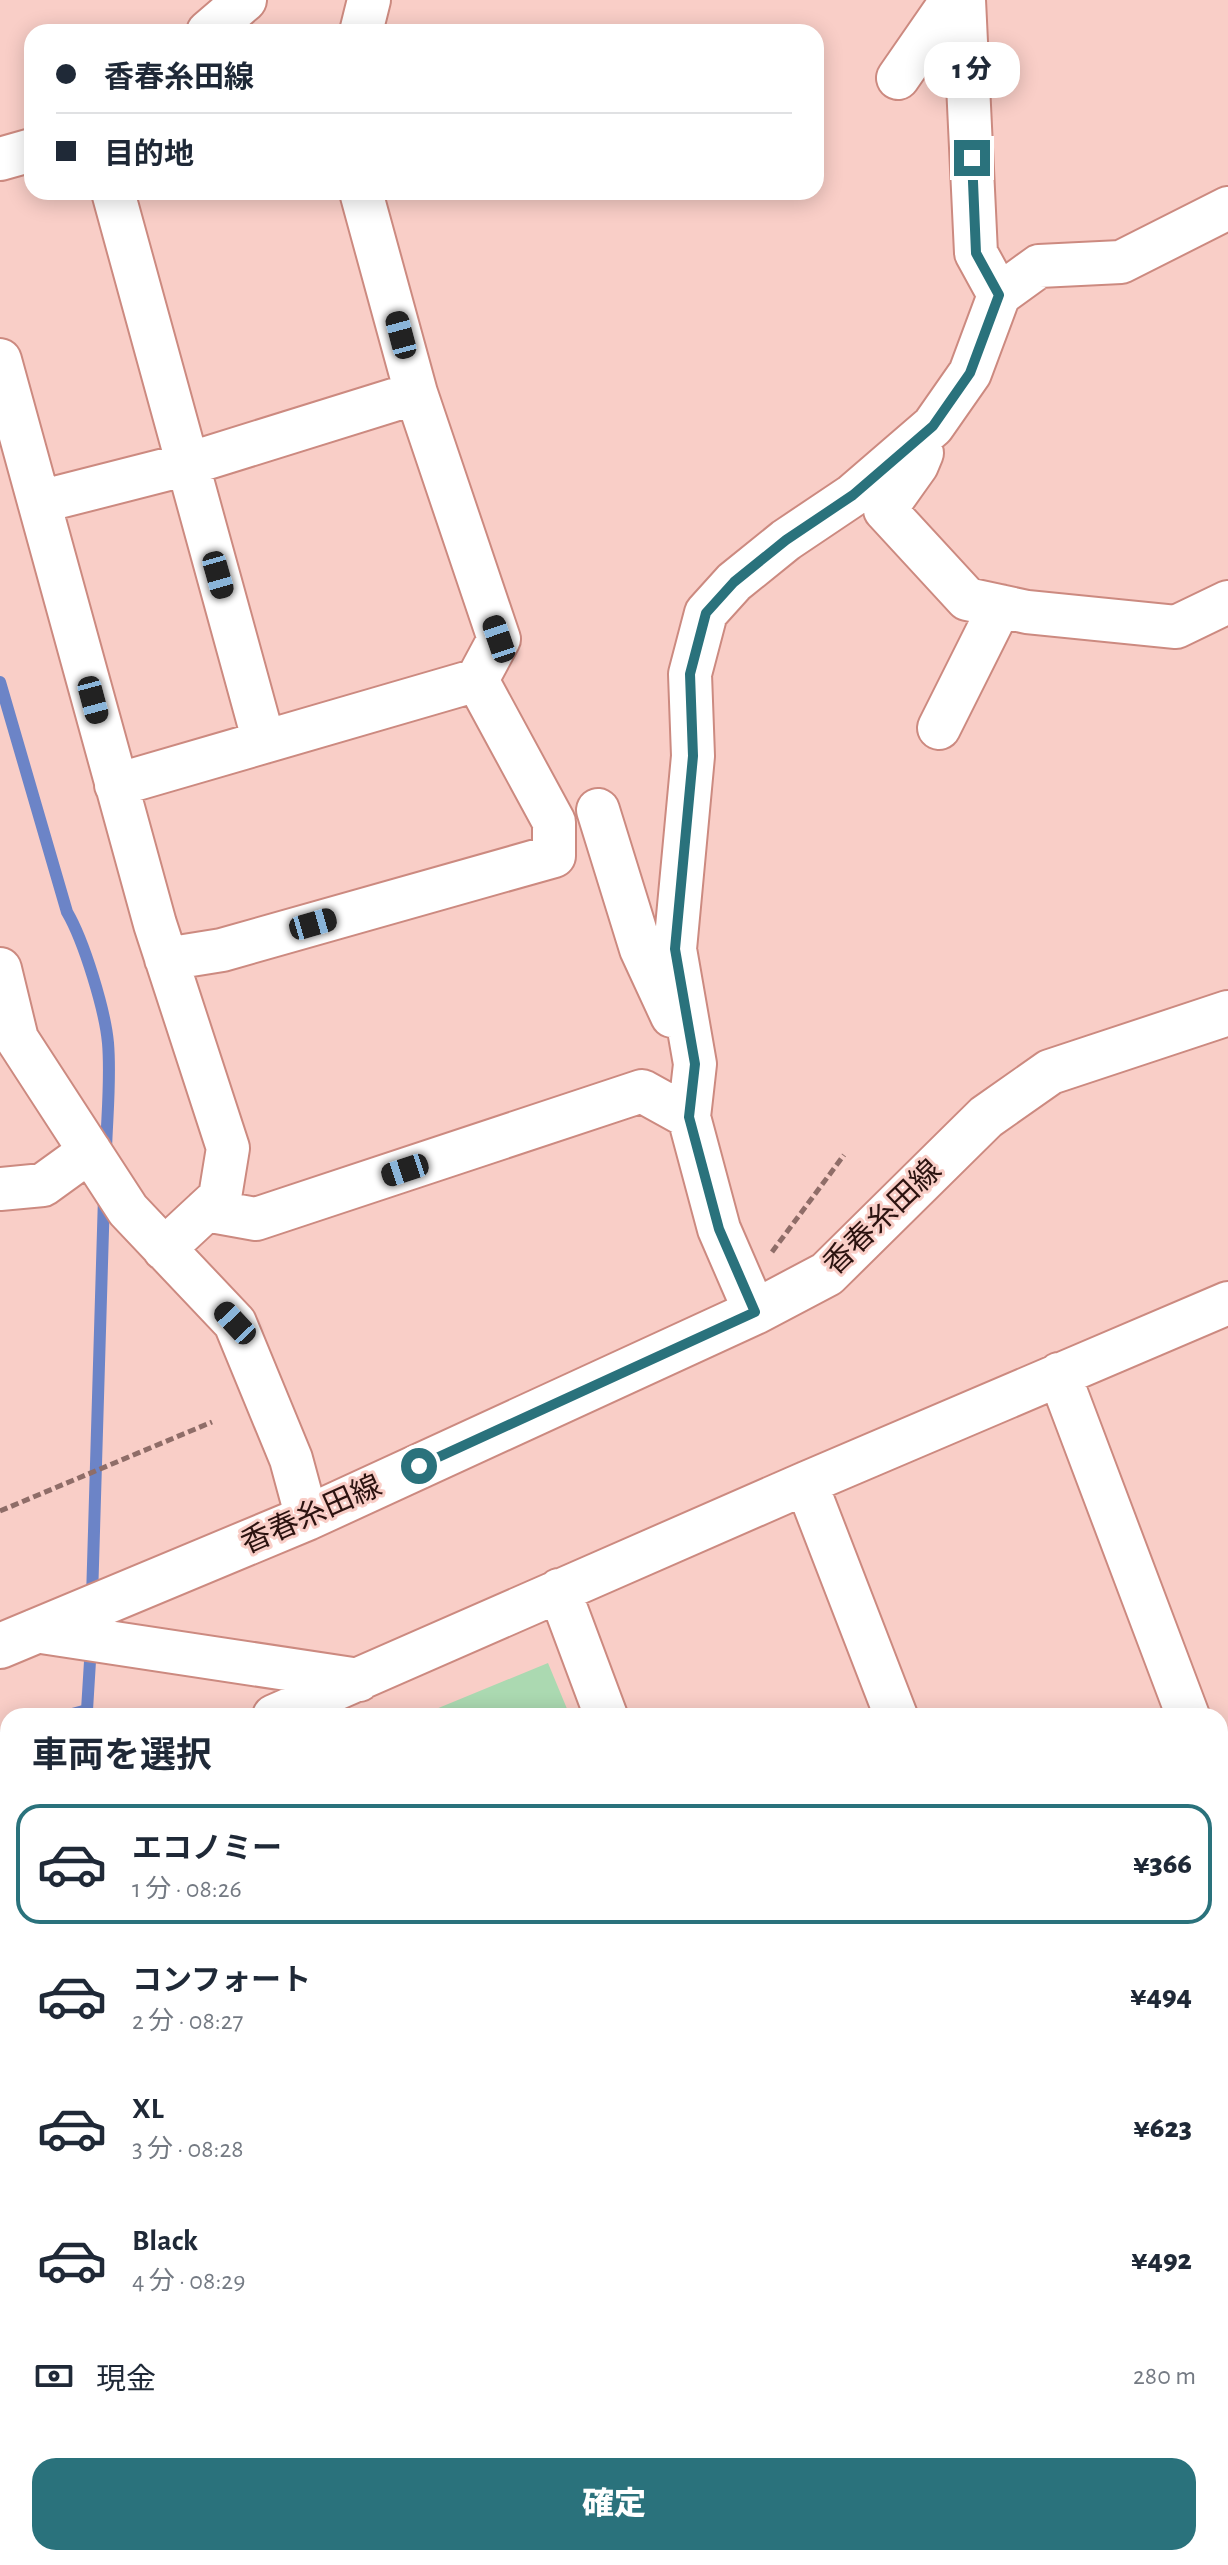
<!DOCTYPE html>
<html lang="ja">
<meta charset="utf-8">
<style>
:root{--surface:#fff;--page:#f2f2f3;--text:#1f2937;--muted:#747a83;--line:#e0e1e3;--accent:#2a727c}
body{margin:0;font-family:"Alegreya Sans","Noto Sans JP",sans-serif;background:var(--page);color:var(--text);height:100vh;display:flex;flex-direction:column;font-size:30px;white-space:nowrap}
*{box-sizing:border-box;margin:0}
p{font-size:26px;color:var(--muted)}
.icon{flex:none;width:44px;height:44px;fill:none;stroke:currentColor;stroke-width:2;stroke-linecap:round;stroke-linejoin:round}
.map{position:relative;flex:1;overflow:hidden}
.panel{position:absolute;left:0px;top:1708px;width:1228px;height:858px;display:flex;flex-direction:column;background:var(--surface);border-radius:24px 24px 0 0;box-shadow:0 4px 20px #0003}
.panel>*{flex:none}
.top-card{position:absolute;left:24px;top:24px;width:800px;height:176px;border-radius:24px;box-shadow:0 4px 20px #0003;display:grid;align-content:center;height:176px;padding:0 32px;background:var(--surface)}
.end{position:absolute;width:36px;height:36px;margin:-18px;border:10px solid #2a727c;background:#fff;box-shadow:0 0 0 4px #fff}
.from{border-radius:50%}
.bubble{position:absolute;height:56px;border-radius:24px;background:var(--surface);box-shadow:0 4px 20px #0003;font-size:26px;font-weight:800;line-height:56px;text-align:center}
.car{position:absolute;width:24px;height:48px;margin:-24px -12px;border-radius:10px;box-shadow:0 0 6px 2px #0007;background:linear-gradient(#222 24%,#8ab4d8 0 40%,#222 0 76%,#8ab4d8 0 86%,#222 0)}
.top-card b{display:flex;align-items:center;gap:28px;height:76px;font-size:30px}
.top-card b+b{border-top:2px solid var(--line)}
.top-card i{width:20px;height:20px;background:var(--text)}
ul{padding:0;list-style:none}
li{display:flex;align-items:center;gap:24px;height:120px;margin:0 16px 12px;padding:0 16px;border:4px solid transparent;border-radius:24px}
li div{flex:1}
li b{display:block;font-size:30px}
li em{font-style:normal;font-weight:800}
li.selected{border-color:var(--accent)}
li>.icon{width:72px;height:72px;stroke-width:1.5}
h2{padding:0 32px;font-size:36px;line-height:96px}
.pay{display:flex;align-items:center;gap:20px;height:88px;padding:0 32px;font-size:30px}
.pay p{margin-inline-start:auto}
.primary-button{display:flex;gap:16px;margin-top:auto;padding:16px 32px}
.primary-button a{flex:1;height:92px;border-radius:24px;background:var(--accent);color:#fff;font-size:32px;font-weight:800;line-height:92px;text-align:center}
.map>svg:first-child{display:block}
.green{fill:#abd9b1}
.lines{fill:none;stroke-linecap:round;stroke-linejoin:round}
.stream{stroke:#6c84c7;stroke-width:12}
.minor-casing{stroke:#cc8a80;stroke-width:46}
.major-casing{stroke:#cc8a80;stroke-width:48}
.path{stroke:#8f6d68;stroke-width:5;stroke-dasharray:8 4;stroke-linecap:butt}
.minor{stroke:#fff;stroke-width:42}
.major{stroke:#fff;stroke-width:44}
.route{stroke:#2a727c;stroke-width:10}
.labels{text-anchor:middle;stroke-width:6;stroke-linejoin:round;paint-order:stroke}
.street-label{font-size:30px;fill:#2c1310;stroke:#f9cec7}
</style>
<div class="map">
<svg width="1228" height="2565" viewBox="0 0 1228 2565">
<rect width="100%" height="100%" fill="#f9cec7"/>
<path class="green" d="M548 1663 570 1716H419Z
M1220 2291H1228V2565H1077L1076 2558H1220Z"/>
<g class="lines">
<path class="stream" d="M0 682 67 912C84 941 105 1010 108 1043 111 1078 107 1116 106 1150
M92 1598 104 1197
M65 1716 87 1710 91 1645
M0 1738 8 1735"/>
<g class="minor-casing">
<path id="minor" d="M964 0 976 253 999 295
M208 32 245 0
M361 32 369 0
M898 78 952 0
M0 159 32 150
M113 192 264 742
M0 360 155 924 228 1148 220 1197 164 1249
M922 453 917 465 885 510 967 599 1027 612 1176 627 1228 602
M39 502 188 464 416 393
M939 728 1000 606
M116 785 477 680 499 639 416 393 361 192
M598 810 641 949 672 1016
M166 959 222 950 554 856V822L477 680
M0 969 17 1039 128 1210 235 1323 291 1459 307 1518
M0 1189 43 1185 90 1151
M206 1210 256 1219 642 1091 689 1117
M755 1312 719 1229 689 1117 695 1064 675 949 693 756 690 674 706 613 734 582 786 540 853 495 933 426 970 373 999 295 1039 266 1121 262 1228 208
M1059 1374 1188 1716
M806 1483 896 1716
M559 1590 606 1716
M35 1631 359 1680
M274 1716 806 1483 1228 1303
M1220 1800 1228 1821
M0 1834 8 1830
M0 2045 8 2042
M1220 2315 1228 2312
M0 2325 8 2321
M340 2558 343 2565
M636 2558 637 2565
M905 2558 908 2565
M115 2565 133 2558
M559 2565 579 2558"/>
</g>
<g class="major-casing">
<path id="major" d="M0 1646 307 1518 755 1312 827 1274 986 1117 1050 1072 1228 1013"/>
</g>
<path class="path" d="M772 1252 844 1155
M0 1511 212 1422"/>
<use href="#minor" class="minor"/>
<use href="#major" class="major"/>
</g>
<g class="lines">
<path class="route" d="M419 1466 755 1312 719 1229 689 1117 695 1064 675 949 693 756 690 674 706 613 734 582 786 540 853 495 933 426 970 373 999 295 976 253 972 158"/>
</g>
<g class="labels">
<g class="street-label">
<text transform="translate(882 1217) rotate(-44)" y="10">香春糸田線</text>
<text transform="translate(311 1514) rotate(-24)" y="10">香春糸田線</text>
</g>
</g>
</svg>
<i class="end from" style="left:419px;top:1466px"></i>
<i class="end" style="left:972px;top:158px"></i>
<div class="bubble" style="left:924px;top:42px;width:96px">1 分</div>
<i class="car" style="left:401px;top:335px;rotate:345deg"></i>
<i class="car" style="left:218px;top:575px;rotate:164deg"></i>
<i class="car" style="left:499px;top:639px;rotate:341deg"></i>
<i class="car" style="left:93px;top:700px;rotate:165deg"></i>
<i class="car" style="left:313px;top:924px;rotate:74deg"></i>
<i class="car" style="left:405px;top:1170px;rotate:252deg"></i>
<i class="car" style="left:235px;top:1323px;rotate:317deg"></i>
<div class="top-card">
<b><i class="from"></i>香春糸田線</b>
<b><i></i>目的地</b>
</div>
<section class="panel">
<h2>車両を選択</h2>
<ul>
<li class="selected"><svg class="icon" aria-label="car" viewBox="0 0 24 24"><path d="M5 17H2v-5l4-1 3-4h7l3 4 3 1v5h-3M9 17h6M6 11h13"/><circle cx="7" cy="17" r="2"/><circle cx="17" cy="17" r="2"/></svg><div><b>エコノミー</b><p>1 分 · 08:26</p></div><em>¥366</em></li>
<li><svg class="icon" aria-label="car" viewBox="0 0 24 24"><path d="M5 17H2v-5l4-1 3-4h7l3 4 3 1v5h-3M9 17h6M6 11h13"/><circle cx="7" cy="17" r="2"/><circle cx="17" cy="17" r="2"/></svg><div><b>コンフォート</b><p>2 分 · 08:27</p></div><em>¥494</em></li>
<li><svg class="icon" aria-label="car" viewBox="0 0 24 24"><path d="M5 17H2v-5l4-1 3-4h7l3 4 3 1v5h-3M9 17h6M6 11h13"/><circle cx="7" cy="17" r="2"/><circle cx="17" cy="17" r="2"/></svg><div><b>XL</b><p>3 分 · 08:28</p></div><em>¥623</em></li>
<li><svg class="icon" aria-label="car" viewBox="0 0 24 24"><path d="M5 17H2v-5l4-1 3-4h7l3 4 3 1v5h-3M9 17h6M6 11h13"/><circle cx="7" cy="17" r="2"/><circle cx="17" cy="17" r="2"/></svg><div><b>Black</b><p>4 分 · 08:29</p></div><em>¥492</em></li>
</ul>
<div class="pay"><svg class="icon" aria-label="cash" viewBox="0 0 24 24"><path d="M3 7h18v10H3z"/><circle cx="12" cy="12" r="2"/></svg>現金<p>280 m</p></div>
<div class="primary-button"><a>確定</a></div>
</section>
</div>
